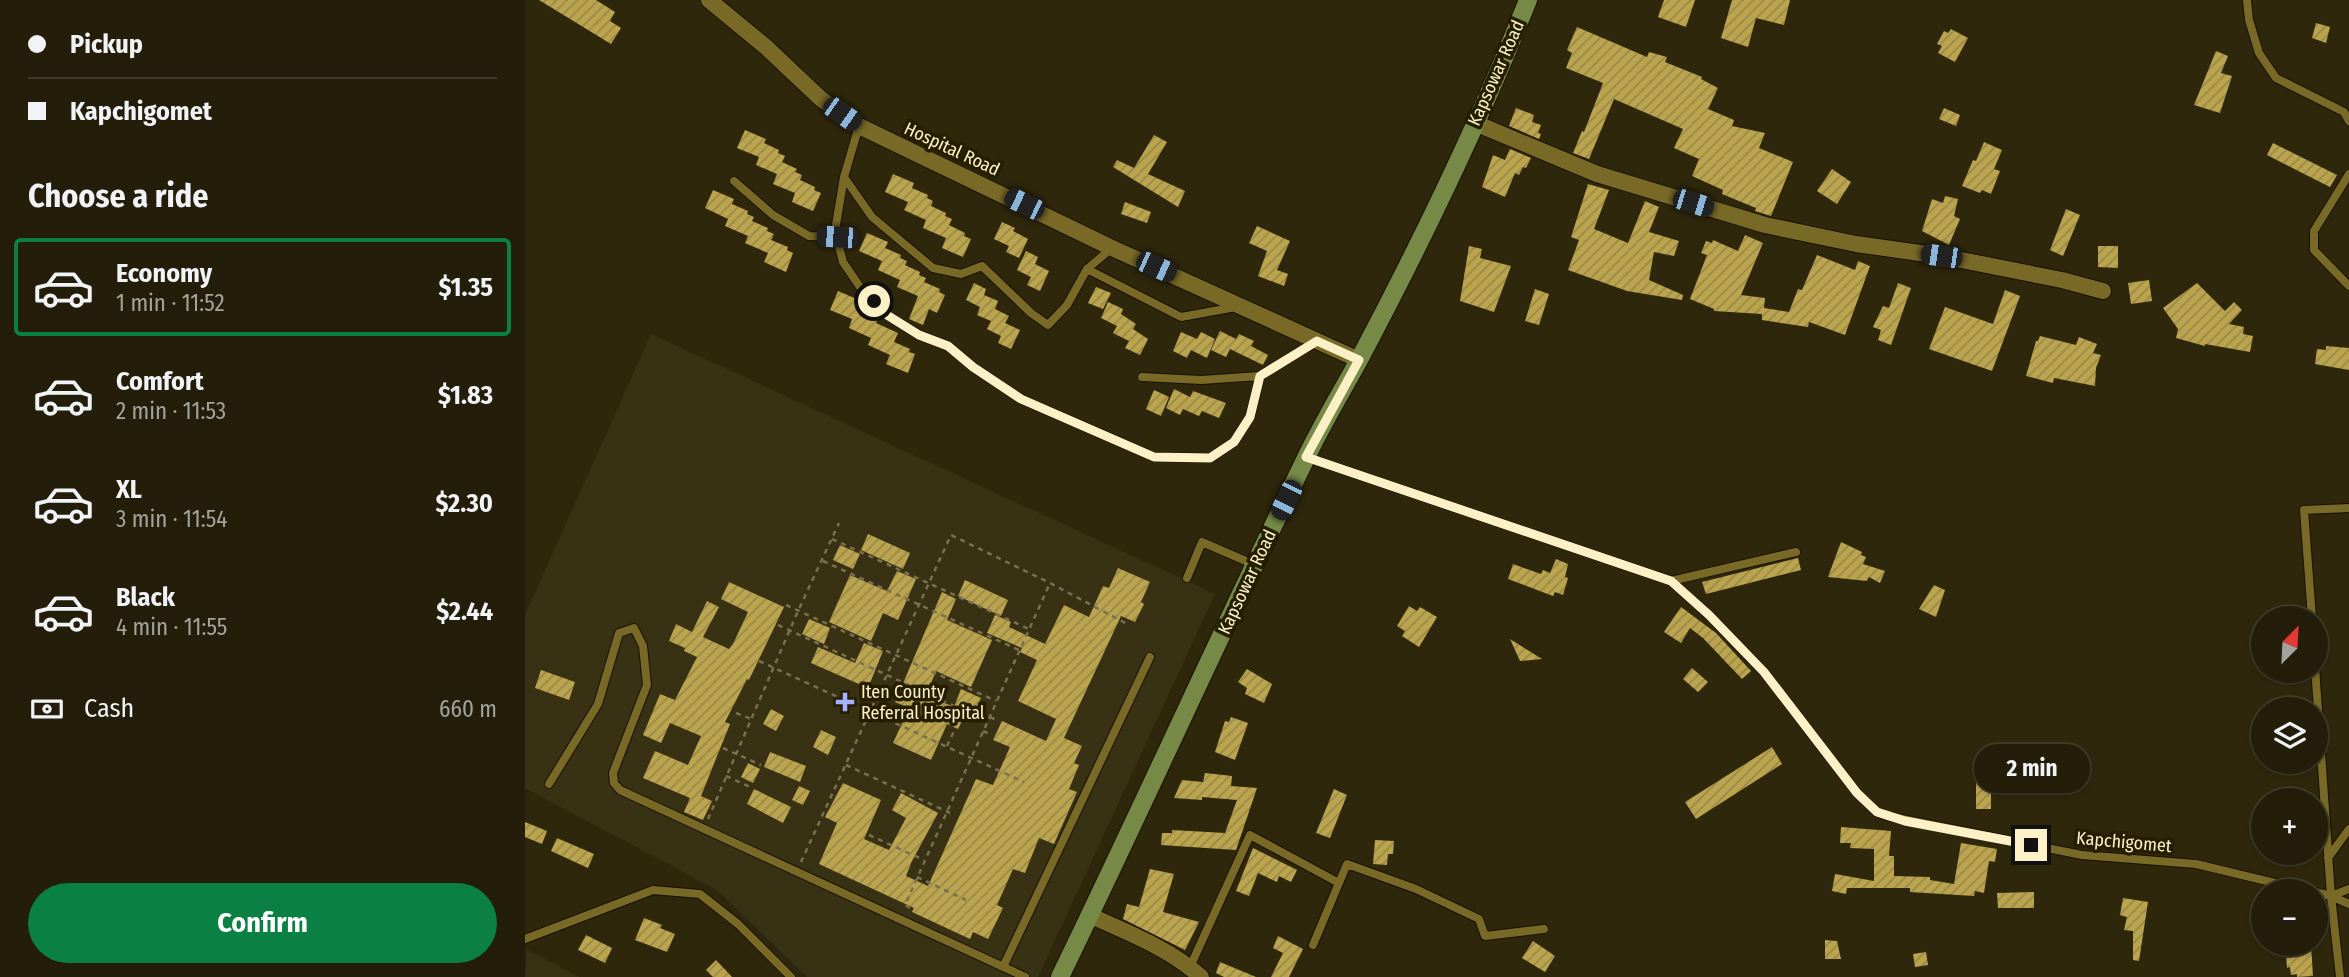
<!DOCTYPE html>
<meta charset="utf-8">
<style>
:root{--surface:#231d09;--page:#2b2612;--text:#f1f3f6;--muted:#a3a29c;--line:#403b2a;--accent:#0b8043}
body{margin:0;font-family:"Fira Sans Condensed",sans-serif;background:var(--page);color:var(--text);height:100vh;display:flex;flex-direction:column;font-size:26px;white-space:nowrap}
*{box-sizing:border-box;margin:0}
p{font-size:23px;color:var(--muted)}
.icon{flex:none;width:38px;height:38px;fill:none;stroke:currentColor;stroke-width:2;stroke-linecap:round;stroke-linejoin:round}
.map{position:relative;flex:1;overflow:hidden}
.side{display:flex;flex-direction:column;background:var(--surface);width:525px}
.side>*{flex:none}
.hud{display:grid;align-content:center;height:154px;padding:0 28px;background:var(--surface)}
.needle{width:46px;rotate:24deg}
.buttons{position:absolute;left:1726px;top:606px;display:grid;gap:14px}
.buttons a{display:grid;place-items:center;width:77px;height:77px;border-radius:50%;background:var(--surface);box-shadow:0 2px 5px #0004,0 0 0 2px var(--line);font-size:35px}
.end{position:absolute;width:32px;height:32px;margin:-16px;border:9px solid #fbf0c6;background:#111;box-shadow:0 0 0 4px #111}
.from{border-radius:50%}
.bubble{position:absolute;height:49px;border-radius:24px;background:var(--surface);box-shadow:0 2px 5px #0004,0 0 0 2px var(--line);font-size:23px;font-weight:700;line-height:49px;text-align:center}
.car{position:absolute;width:21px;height:42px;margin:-21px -10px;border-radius:9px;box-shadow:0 0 5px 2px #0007;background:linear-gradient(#222 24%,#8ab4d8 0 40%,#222 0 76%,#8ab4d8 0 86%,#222 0)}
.hud b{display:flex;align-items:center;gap:24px;height:66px;font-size:26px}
.hud b+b{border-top:2px solid var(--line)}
.hud i{width:18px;height:18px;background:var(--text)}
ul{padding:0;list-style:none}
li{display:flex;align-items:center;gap:21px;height:98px;margin:0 14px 10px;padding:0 14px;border:4px solid transparent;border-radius:7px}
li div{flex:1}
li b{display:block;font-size:26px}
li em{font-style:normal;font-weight:700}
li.active{border-color:var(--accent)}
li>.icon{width:63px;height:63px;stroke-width:1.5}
h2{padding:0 28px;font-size:32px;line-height:84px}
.pay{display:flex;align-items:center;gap:18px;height:77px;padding:0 28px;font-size:26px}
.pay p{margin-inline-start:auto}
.button{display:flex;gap:14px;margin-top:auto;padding:14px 28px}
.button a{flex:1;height:80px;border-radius:42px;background:var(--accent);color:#fff;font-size:28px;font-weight:700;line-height:80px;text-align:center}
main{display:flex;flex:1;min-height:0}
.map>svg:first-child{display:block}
.built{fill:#393113}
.building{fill:url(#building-hatch)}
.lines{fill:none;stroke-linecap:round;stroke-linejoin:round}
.lane-casing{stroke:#171000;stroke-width:10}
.street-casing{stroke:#171000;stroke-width:18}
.secondary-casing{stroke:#171000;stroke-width:20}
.path{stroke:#797050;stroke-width:2.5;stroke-dasharray:5 5;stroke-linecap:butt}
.lane{stroke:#796926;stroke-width:8}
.street{stroke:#796926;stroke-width:16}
.secondary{stroke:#768947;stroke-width:18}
.route{stroke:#fbf0c6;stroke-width:9}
.poi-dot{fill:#a3b2fd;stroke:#251e03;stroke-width:2.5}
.labels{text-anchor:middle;stroke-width:7;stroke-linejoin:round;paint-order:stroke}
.street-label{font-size:18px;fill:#fbf0c6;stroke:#251e03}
.poi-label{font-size:18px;fill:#fbf0c6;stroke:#251e03;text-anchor:start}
</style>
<main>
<section class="side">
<div class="hud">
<b><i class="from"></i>Pickup</b>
<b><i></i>Kapchigomet</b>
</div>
<h2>Choose a ride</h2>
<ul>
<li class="active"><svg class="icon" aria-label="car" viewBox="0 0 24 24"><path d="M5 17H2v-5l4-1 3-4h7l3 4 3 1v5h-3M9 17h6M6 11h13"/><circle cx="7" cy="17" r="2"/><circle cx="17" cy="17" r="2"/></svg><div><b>Economy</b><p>1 min · 11:52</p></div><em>$1.35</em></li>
<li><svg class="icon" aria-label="car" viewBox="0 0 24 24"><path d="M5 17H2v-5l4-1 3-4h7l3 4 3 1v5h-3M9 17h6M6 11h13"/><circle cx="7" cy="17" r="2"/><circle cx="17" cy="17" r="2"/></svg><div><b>Comfort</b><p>2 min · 11:53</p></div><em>$1.83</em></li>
<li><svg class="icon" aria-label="car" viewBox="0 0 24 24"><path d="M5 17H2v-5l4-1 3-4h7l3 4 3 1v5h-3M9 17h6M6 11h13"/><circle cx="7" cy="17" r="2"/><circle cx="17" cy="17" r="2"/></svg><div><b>XL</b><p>3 min · 11:54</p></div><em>$2.30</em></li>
<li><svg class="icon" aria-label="car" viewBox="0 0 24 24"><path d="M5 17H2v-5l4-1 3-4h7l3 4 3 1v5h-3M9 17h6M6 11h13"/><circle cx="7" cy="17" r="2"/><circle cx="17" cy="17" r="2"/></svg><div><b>Black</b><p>4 min · 11:55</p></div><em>$2.44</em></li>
</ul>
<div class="pay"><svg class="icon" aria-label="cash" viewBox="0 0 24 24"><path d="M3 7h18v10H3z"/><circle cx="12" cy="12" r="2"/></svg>Cash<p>660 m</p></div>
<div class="button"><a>Confirm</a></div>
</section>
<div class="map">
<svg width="1824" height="977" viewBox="0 0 1824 977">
<defs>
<pattern id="building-hatch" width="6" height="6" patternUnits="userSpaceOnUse" patternTransform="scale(1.75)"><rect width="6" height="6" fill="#bba44e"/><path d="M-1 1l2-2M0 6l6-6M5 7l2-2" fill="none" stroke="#998848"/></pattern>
</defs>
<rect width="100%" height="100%" fill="#2f270c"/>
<path class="built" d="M126 334 690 594 513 977H282L192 890 0 788V615Z
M2 950 55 977H0Z"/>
<path class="building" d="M14 0H71L90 12 85 21 96 28 86 44Z
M1139 0H1170L1161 27 1133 17Z
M1207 0H1265L1259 25 1231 18 1223 47 1196 38Z
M1791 23 1805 27 1801 43 1787 38Z
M1052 27 1122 57 1124 52 1142 57 1140 62 1177 77 1176 79 1193 88 1183 109 1209 120 1207 126 1240 133 1234 148 1268 162 1246 216 1230 211 1231 208 1197 194 1198 190 1167 176 1174 159 1149 148 1158 129 1089 99 1064 159 1048 153 1057 131 1059 132 1078 83 1041 68 1047 53 1042 50Z
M1426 29 1443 38 1430 62 1413 53 1417 46 1412 44 1419 31 1423 33Z
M1691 51 1703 56 1696 73 1707 76 1695 113 1669 105Z
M991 108 1009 115 1007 122 1016 125 1013 133 1016 134 1014 139 984 126Z
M1419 108 1435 115 1431 126 1414 119Z
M220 130 241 139 239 143 254 150 253 153 260 156 257 162 272 169 270 172 277 175 275 180 290 187 289 190 296 193 288 211 267 202 270 193 248 184 252 174 231 165 234 157 212 148Z
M629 135 642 142 623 174 660 191 653 207 588 167 592 160 609 168Z
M1459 142 1477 150 1469 169 1475 171 1466 194 1457 190 1455 193 1437 186 1448 160 1451 161Z
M1748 143 1812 175 1805 187 1742 155Z
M985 149 1006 158 1001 168 998 167 994 175 990 173 980 197 957 187 968 155 980 160Z
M1307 169 1326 182 1312 204 1292 191Z
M368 174 389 183 387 188 403 195 402 198 408 201 406 206 421 213 420 216 427 219 424 225 440 233 439 236 446 239 438 257 417 248 421 238 398 228 401 220 379 210 383 202 360 192Z
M1063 184 1084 190 1069 229 1103 243 1120 201 1134 207 1124 232 1154 241 1149 256 1129 252 1124 280 1158 295 1157 300 1102 291 1043 270 1054 240 1046 237Z
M188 190 209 199 207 204 223 211 222 214 229 217 227 221 243 228 242 231 249 234 246 240 263 247 262 250 268 253 261 272 239 262 243 253 220 243 223 236 200 226 203 219 180 208Z
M1420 196 1433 199 1429 216 1435 219 1424 245 1397 231 1407 199 1418 203Z
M600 202 626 212 622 223 596 214Z
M1541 209 1555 215 1538 256 1525 250Z
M477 222 490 228 488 231 503 239 494 258 481 252 484 246 469 239Z
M732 226 765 241 752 270 763 274 759 286 733 276 742 251 724 243Z
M342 233 363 242 360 248 376 255 375 258 382 261 380 265 395 272 394 275 401 278 399 282 415 289 414 292 420 295 412 313 404 309 398 325 384 319 393 296 372 287 375 280 353 270 357 261 334 251Z
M1220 235 1238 243 1216 295 1240 298 1239 308 1264 312 1273 289 1277 290 1292 255 1330 270 1333 261 1345 266 1320 335 1284 322 1283 327 1237 320V314L1189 311V309L1165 299 1182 255 1176 253 1181 241 1187 243 1188 240 1213 251Z
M944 246 957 249 955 258 986 266 969 312 935 301Z
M1573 246H1593V268L1573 267Z
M501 251 513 257 510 264 524 271 515 291 502 285 506 277 492 270Z
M1624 280 1627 301 1606 304 1603 283Z
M449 283 461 289 459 295 473 301 470 309 484 316 480 323 495 330 486 349 473 343 476 336 462 329 466 321 452 315 455 307 441 300Z
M1373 283 1386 288 1366 345 1353 340 1356 330 1348 327 1358 306 1364 308Z
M1672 283 1700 311 1709 302 1717 310 1704 324 1719 327 1718 334 1728 336 1725 352 1680 344V346L1651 338 1653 329 1638 308Z
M571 287 586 293 578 309 563 303Z
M1010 289 1024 294 1014 325 1000 321Z
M1480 290 1495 296 1467 371 1404 349 1420 307 1468 324Z
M313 291 334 300 331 306 347 313 346 316 353 319 351 323 373 333 369 342 385 349 384 352 390 354 383 373 361 364 365 355 343 345 346 338 324 328 327 319 305 310Z
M583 302 598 309 596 314 611 324 608 329 623 339 615 355 600 348 604 341 588 333 592 326 576 318Z
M695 331 711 339 714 334 729 341 726 346 743 355 738 365 705 349 701 357 686 350Z
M656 332 672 339 676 332 690 339 682 358 666 350 662 358 648 351Z
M1515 336 1551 345 1554 337 1572 344 1568 353 1576 355 1571 368 1570 386 1529 378 1528 383 1501 376 1511 341H1513Z
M1801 346 1824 348V370L1790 364 1792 349 1801 350Z
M649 389 665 397 668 391 701 403 694 418 677 411 674 416 658 409 655 415 641 408Z
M629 390 644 397 636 416 621 409Z
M343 534 385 553 378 569 336 550Z
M1316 542 1337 552 1336 555 1341 557 1338 564 1360 571 1355 583 1344 577 1342 581 1303 577Z
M315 545 335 554 328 569 308 560Z
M1273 558 1276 570 1181 594 1177 582Z
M1031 559 1043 564 1040 577 1043 578 1038 595 1030 592 1028 596 983 579 988 564 1016 574 1018 570 1025 573Z
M593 568 625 582 616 602 619 604 610 622 596 616 539 738 557 746 549 763 554 765 544 789 552 792 529 844 514 838 500 873 488 869 472 905 478 908 463 939 448 932 445 939 387 912 389 908 294 864 312 823 300 817 318 783 356 800 339 839 364 850 381 818 367 810 376 793 413 813 387 861 381 876 403 886 451 779 468 785 485 747 468 740 477 721 521 741 531 719 493 701 512 660 495 652 497 648 462 633 470 615 486 622 484 627 520 644 539 605 564 617 578 586 584 588Z
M372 571 391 579 373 620 358 613 346 641 304 622 325 575 362 591Z
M440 580 483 600 476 616 433 596Z
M204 582 259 607 224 680 222 679 200 722 205 724 176 796 187 801 178 820 159 812 165 798 118 778 130 751 163 765 176 736 145 723 136 743 118 735 135 694 150 700 172 657 159 651 160 648 144 641 151 624 167 632 182 601 194 607 178 637 204 649 208 644 223 612 196 599Z
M1409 585 1420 590 1411 617 1394 609Z
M417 592 431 599 422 620 467 640 446 687 411 671 401 695 429 707 436 689 456 698 450 714 442 711 433 729 422 724 406 760 368 743 384 708 370 702Z
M884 606 892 611 895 607 912 617 894 647 877 636 880 631 872 626Z
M1156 607 1191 633 1226 671 1217 679 1178 638 1165 628 1156 643 1139 632Z
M284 619 305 628 299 644 277 634Z
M985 639 1017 659 995 661Z
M339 643 358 651 343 688 286 663 293 647 330 663Z
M1167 668 1183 682 1173 692 1158 679Z
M722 669 747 684 739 703 720 694 722 688 713 682Z
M16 670 50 682 44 700 10 688Z
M246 709 259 716 251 731 238 724Z
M706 717 723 723 710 760 690 752 700 721 704 722Z
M296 730 311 737 303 755 288 747Z
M1247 747 1257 764 1171 819 1160 802Z
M245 752 281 766 275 782 239 767Z
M223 763 235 769 228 783 216 777Z
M680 773 707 776 706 786 732 788 711 850 636 845 637 833H647V830L700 833 712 800 677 797V800L649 798 657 780 678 782Z
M1451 781 1466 782V809H1451Z
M274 786 285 791 278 805 267 800Z
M229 789 266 807 258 823 222 804Z
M809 789 822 795 805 838 791 833Z
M0 822 22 831 17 844 0 837Z
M1316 827 1366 831 1364 856H1369V876L1405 877V880L1429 884 1436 843 1472 849 1470 862 1464 861 1459 893 1450 891 1449 896 1385 892V888H1322L1321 894 1307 891 1310 874 1349 881V849L1325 848 1326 843H1315Z
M32 838 69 854 63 868 26 851Z
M850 840 869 841 868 854H863L862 865 848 864Z
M728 848 772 870 766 882 754 876 752 882 733 873 724 896 711 891Z
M625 869 649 874 638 912 674 922 660 950 598 919 602 904 614 907Z
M1509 892V908H1473L1472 893Z
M1598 898 1623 902 1614 961 1608 960V931L1599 930 1602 917 1595 915Z
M119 918 137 925 135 928 150 934 142 952 110 940Z
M61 935 87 948 80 963 53 950Z
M753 936 778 949 764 977H746L758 953 748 948Z
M1300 940 1312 941 1316 959H1300Z
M1008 941 1030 956 1020 972 997 958Z
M1786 945 1788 976 1772 977V974L1766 975 1765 967 1762 968 1761 955H1764V949H1770V946Z
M1401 952 1403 965 1390 967 1388 954Z
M191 960 207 977H188L181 970Z
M695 962 731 977H699L691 973Z"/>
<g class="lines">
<g class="lane-casing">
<path id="lane" d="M1722 0 1724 20 1734 53 1751 78 1819 112 1824 121
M334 126 319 177 310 231 318 262 335 287 362 315 394 335 423 346 448 367 496 399 629 457 685 458 709 442 725 417 735 376
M1824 174 1789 231V250L1824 286
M319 177 347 217 408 268 436 274 457 266 506 313 523 325 542 305 562 269 587 248
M209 181 248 215 284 236 311 237
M562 269 656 317 711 307
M617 377 676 380 735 376 792 341
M781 457 1146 581 1184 615 1239 672 1332 793 1352 812 1362 816 1557 855 1671 864 1783 891
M662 578 677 542 730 565
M1146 581 1271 552
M1787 618 1779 510 1824 508
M1790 667 1806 896 1815 977
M24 784 73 704 94 633 109 628 118 646 122 685 88 773 89 783 95 790 500 977
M1803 858 1824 829
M1790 892 1806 896 1824 904
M1806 896 1824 889
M0 939 128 890 175 894 213 924 266 977
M788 945 814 883
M478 967 625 657
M665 967 725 835 814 883 822 864 891 889 954 919 960 936 1019 929"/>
</g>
<g class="street-casing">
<path id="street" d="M184 0 241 47 296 99 334 126 587 248 834 360
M950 123 1072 174 1240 225 1331 244 1416 256 1537 280 1578 291
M566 916C604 933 645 949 676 977"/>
</g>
<g class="secondary-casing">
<path id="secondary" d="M535 977C618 806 696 632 780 460 796 426 816 393 834 360 896 243 954 123 1003 0"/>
</g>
<path class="path" d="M307 539 504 629
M298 561 494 650
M261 605 471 701
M253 625 462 721
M234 661 499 782
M211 713 226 719
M465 717 474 721
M458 731 467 735
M422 746 429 731
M198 748 236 765
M321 765 425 813
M201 776 225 787
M183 819 273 611 314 523
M344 835 399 860
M276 862 426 535 525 583 604 625
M392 877 441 900
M385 908 380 905 525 583"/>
<use href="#lane" class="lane"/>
<use href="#street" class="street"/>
<use href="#secondary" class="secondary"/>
</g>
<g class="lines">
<path class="route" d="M349 301 362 315 394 335 423 346 448 367 496 399 629 457 685 458 709 442 725 417 735 376 792 341 834 360 781 457 1146 581 1184 615 1239 672 1332 793 1352 812 1380 821 1506 845"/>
</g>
<path class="poi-dot" d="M316.5 691.5h7v7h7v7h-7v7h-7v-7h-7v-7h7z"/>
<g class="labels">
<g class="street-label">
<text transform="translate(971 73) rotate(-66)" y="6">Kapsowar Road</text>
<text transform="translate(427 149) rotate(25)" y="6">Hospital Road</text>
<text transform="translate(722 582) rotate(-65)" y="6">Kapsowar Road</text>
<text transform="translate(1599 842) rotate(5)" y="6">Kapchigomet</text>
</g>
<g class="poi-label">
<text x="336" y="698">Iten County<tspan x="336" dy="21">Referral Hospital</tspan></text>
</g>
</g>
</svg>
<div class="buttons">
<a><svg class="needle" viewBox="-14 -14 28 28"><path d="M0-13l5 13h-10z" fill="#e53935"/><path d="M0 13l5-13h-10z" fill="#a3a29c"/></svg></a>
<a><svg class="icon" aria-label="layers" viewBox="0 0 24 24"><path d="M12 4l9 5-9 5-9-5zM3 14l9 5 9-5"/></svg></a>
<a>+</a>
<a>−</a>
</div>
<i class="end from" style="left:349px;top:301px"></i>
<i class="end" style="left:1506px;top:845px"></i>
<div class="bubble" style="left:1449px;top:744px;width:116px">2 min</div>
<i class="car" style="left:317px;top:114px;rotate:125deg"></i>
<i class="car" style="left:1168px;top:203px;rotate:107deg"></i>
<i class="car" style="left:499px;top:204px;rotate:296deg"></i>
<i class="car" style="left:312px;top:237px;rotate:274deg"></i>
<i class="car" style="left:1416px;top:256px;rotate:278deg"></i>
<i class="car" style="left:631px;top:267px;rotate:114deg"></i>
<i class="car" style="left:761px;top:500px;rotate:206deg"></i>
</div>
</main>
